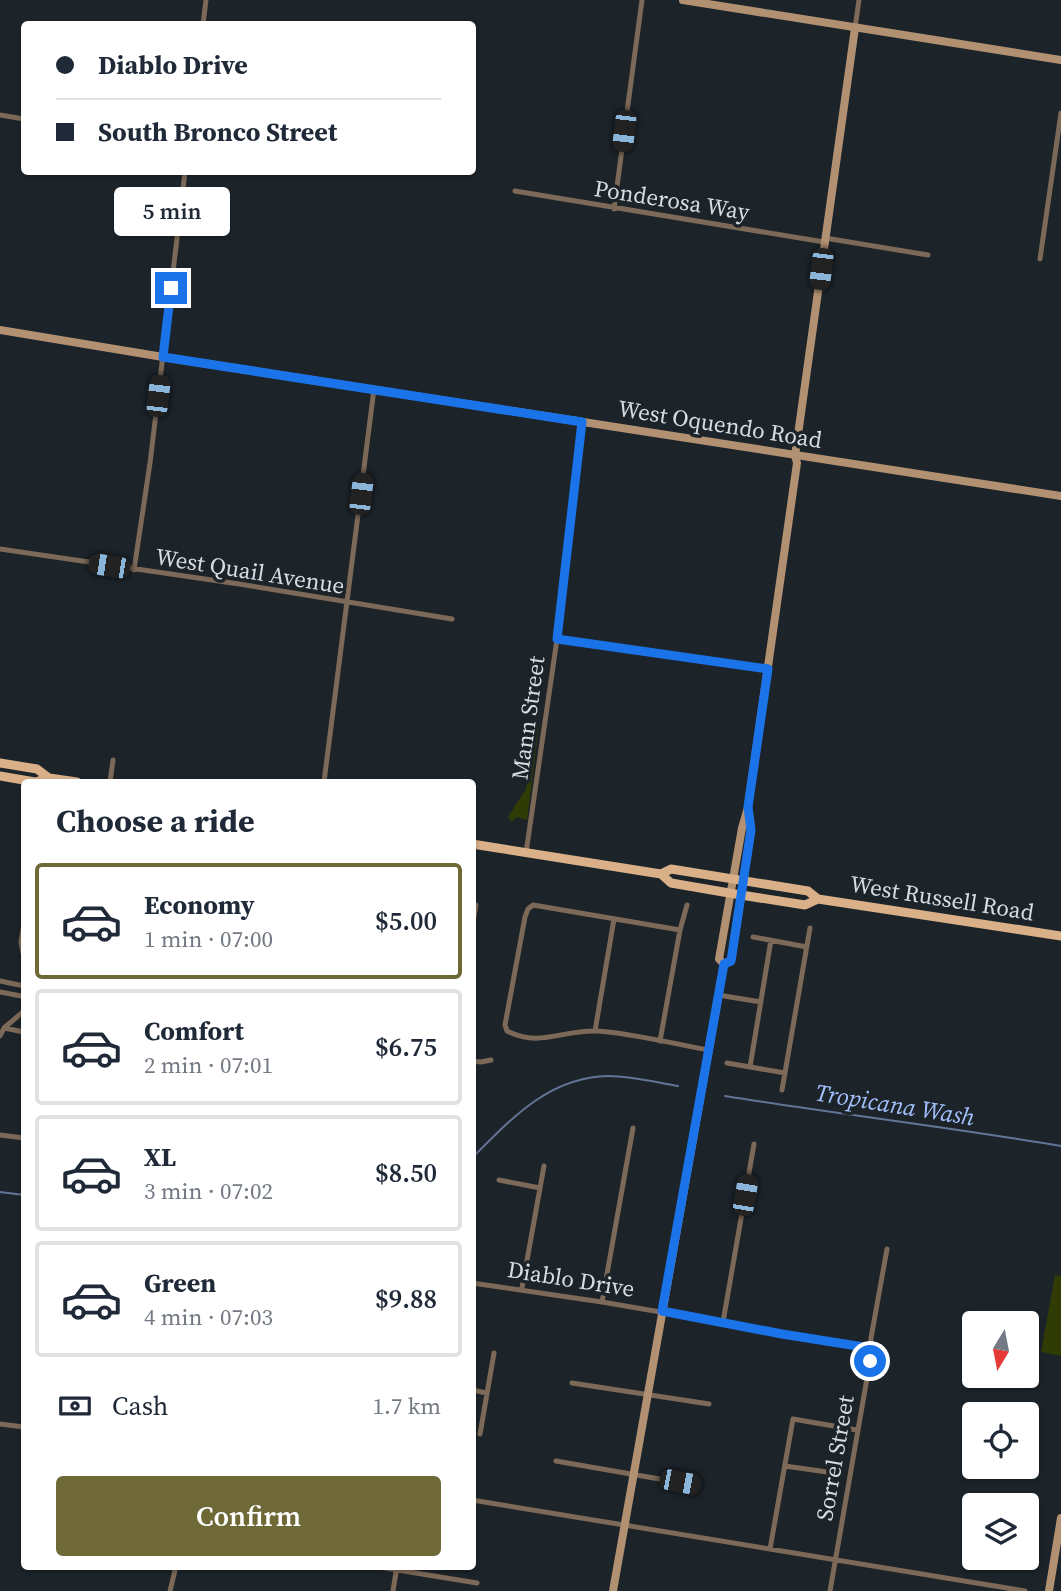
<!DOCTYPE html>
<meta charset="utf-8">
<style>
:root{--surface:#fff;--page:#f2f2f3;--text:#1f2937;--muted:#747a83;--line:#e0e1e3;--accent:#6e6937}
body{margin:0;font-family:"Source Serif 4",serif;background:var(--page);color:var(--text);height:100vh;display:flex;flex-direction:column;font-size:26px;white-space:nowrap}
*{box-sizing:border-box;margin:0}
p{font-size:23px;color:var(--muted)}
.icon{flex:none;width:38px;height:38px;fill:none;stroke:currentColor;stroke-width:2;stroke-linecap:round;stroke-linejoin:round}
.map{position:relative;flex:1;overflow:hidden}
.details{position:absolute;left:21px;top:779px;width:455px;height:791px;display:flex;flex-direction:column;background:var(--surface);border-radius:7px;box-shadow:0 2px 5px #0004}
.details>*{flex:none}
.banner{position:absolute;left:21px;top:21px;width:455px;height:154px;border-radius:7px;box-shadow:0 2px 5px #0004;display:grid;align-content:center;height:154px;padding:0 35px;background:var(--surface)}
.needle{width:46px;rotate:190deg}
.tools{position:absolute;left:962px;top:1311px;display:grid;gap:14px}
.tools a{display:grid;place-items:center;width:77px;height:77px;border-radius:7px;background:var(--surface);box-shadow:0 2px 5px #0004;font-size:35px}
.end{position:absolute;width:32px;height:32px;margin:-16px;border:9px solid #1a73e8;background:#fff;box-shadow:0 0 0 4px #fff}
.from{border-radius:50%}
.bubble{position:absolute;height:49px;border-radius:7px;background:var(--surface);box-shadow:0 2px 5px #0004;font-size:23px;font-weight:600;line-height:49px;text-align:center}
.car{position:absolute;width:21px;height:42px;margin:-21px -10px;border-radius:9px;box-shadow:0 0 5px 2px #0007;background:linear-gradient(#222 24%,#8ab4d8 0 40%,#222 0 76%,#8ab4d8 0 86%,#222 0)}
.banner b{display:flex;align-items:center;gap:24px;height:66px;font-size:26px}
.banner b+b{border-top:2px solid var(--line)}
.banner i{width:18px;height:18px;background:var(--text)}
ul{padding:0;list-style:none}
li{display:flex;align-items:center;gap:21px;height:116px;margin:0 14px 10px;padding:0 21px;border:4px solid var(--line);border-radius:7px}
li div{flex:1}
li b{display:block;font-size:26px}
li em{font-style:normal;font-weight:600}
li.on{border-color:var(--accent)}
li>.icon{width:63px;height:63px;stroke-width:1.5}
h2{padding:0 35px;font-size:32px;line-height:84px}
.pay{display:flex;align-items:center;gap:18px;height:77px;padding:0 35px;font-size:26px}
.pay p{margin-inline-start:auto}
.primary-button{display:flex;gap:14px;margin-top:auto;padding:14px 35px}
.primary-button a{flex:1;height:80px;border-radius:7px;background:var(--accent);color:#fff;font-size:28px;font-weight:600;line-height:80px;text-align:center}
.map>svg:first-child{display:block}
.green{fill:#303b06}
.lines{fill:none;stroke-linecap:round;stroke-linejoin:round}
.stream{stroke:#637597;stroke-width:2}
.street{stroke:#7d6957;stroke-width:5}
.secondary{stroke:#b29173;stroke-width:8}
.primary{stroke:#dab089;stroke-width:9}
.route{stroke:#1a73e8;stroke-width:9}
.labels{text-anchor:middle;stroke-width:7;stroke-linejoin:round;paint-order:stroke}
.street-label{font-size:23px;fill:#d6dce0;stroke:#1c242a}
.water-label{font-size:24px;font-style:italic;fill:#a3c1fd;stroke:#1c242a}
</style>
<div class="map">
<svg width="1061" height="1591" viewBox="0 0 1061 1591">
<rect width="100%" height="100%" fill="#1c242a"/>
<path class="green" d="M539 726 527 820 516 817 512 822 508 817 526 789 533 730Z
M1055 1275 1061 1276V1356L1041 1352Z"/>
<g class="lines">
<path class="stream" d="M725 1096C837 1114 949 1127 1061 1146
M472 1158C511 1119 549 1077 608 1076 631 1076 655 1082 678 1086
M0 1192 24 1195"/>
<path class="street" d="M203 24 206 0
M855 28 859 0
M0 115 24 119
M515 191 824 242
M614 209 642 0
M825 238 928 255
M1040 259 1061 113
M0 549 239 584 452 619
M134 570 150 463 185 172
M557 639 768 669
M110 782 113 760
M324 782 374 389
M526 853 557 639 582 422
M472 904 476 905 472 928
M24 924 21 942 24 958
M680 930 533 905 528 909 525 917 505 1025 507 1031C540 1048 564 1029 597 1031 631 1033 674 1044 709 1050
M753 937 807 947
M0 981 24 986
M0 992 21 996 24 994
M718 995 761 1002
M4 1028 24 1032
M595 1031 614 919
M0 1036 4 1028 24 1011
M660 1041 680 930 687 905
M472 1061 481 1062 491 1060
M727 1063 785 1073
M750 1067 771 940
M782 1090 810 928
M0 1135 24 1138
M499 1180 540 1188
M472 1283 602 1302 870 1348
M522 1288 544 1166
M602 1302 633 1128
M723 1322 754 1144
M572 1383 709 1404
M472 1390 487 1393
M0 1424 24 1427
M480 1434 494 1353
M556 1461 694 1485
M785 1466 827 1472
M472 1500 1025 1591
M770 1549 793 1419 857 1430
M373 1566 477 1583
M170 1591 176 1566
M393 1591 397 1566
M830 1591 870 1361 871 1338 887 1249"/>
<path class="secondary" d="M683 0 1061 60
M0 330 163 357 1061 496
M724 964 731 961 751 830 749 813
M613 1591 724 964 719 959 742 828 748 807 797 463 795 456 855 28
M1049 1591 1061 1518"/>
<path class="primary" d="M0 763 37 769 49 778
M0 776 35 782 49 778 77 782
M472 844 661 874 671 869 808 891 818 899 1061 936
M661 874 671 883 741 895 805 905 818 899"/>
</g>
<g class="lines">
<path class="route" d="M171 288 163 357 582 422 557 639 768 669 748 807 751 830 731 961 724 964 662 1311 782 1334 870 1348V1361"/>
</g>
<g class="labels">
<g class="street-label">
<text transform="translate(672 200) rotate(9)" y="8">Ponderosa Way</text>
<text transform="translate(720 424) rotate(9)" y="8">West Oquendo Road</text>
<text transform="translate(250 571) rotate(9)" y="8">West Quail Avenue</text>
<text transform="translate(528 718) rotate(-82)" y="8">Mann Street</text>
<text transform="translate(942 898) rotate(9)" y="8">West Russell Road</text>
<text transform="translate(571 1279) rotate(9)" y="8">Diablo Drive</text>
<text transform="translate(835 1458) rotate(-80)" y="8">Sorrel Street</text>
</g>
<g class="water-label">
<text transform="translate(895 1105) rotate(9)" y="8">Tropicana Wash</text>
</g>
</g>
</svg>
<div class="tools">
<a><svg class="needle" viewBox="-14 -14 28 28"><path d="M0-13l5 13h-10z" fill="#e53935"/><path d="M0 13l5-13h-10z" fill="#747a83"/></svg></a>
<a><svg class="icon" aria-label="locate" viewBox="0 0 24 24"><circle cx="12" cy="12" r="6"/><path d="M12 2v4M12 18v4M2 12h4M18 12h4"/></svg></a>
<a><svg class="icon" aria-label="layers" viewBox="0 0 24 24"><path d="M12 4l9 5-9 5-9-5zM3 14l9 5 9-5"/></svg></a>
</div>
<i class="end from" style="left:870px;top:1361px"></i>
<i class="end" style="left:171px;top:288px"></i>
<div class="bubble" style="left:114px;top:187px;width:116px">5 min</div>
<i class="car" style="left:624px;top:131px;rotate:187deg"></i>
<i class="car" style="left:821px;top:269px;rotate:187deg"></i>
<i class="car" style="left:158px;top:396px;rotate:7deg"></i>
<i class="car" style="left:361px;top:494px;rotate:7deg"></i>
<i class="car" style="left:109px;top:566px;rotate:279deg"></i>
<i class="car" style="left:745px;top:1195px;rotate:10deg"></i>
<i class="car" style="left:680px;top:1482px;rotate:101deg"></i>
<div class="banner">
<b><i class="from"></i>Diablo Drive</b>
<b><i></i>South Bronco Street</b>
</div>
<section class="details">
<h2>Choose a ride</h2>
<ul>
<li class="on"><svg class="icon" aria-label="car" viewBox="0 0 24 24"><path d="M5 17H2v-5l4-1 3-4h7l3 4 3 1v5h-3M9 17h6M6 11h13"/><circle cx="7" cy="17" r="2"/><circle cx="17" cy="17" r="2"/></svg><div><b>Economy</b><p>1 min · 07:00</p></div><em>$5.00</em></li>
<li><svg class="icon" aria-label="car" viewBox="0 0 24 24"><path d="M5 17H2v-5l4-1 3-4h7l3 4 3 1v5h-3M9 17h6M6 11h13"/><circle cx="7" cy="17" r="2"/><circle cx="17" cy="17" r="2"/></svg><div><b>Comfort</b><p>2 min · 07:01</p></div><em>$6.75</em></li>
<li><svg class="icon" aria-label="car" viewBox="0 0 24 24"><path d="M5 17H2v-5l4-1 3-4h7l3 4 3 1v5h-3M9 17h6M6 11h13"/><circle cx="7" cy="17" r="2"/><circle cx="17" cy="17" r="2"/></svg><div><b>XL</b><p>3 min · 07:02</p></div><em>$8.50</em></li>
<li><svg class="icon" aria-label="car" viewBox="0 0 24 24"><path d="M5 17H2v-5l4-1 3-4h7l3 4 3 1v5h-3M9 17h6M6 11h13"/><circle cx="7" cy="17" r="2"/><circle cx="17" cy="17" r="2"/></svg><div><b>Green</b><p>4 min · 07:03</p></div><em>$9.88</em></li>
</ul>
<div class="pay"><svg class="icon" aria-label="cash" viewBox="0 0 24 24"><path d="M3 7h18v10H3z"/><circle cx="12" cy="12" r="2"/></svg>Cash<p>1.7 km</p></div>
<div class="primary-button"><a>Confirm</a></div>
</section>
</div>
